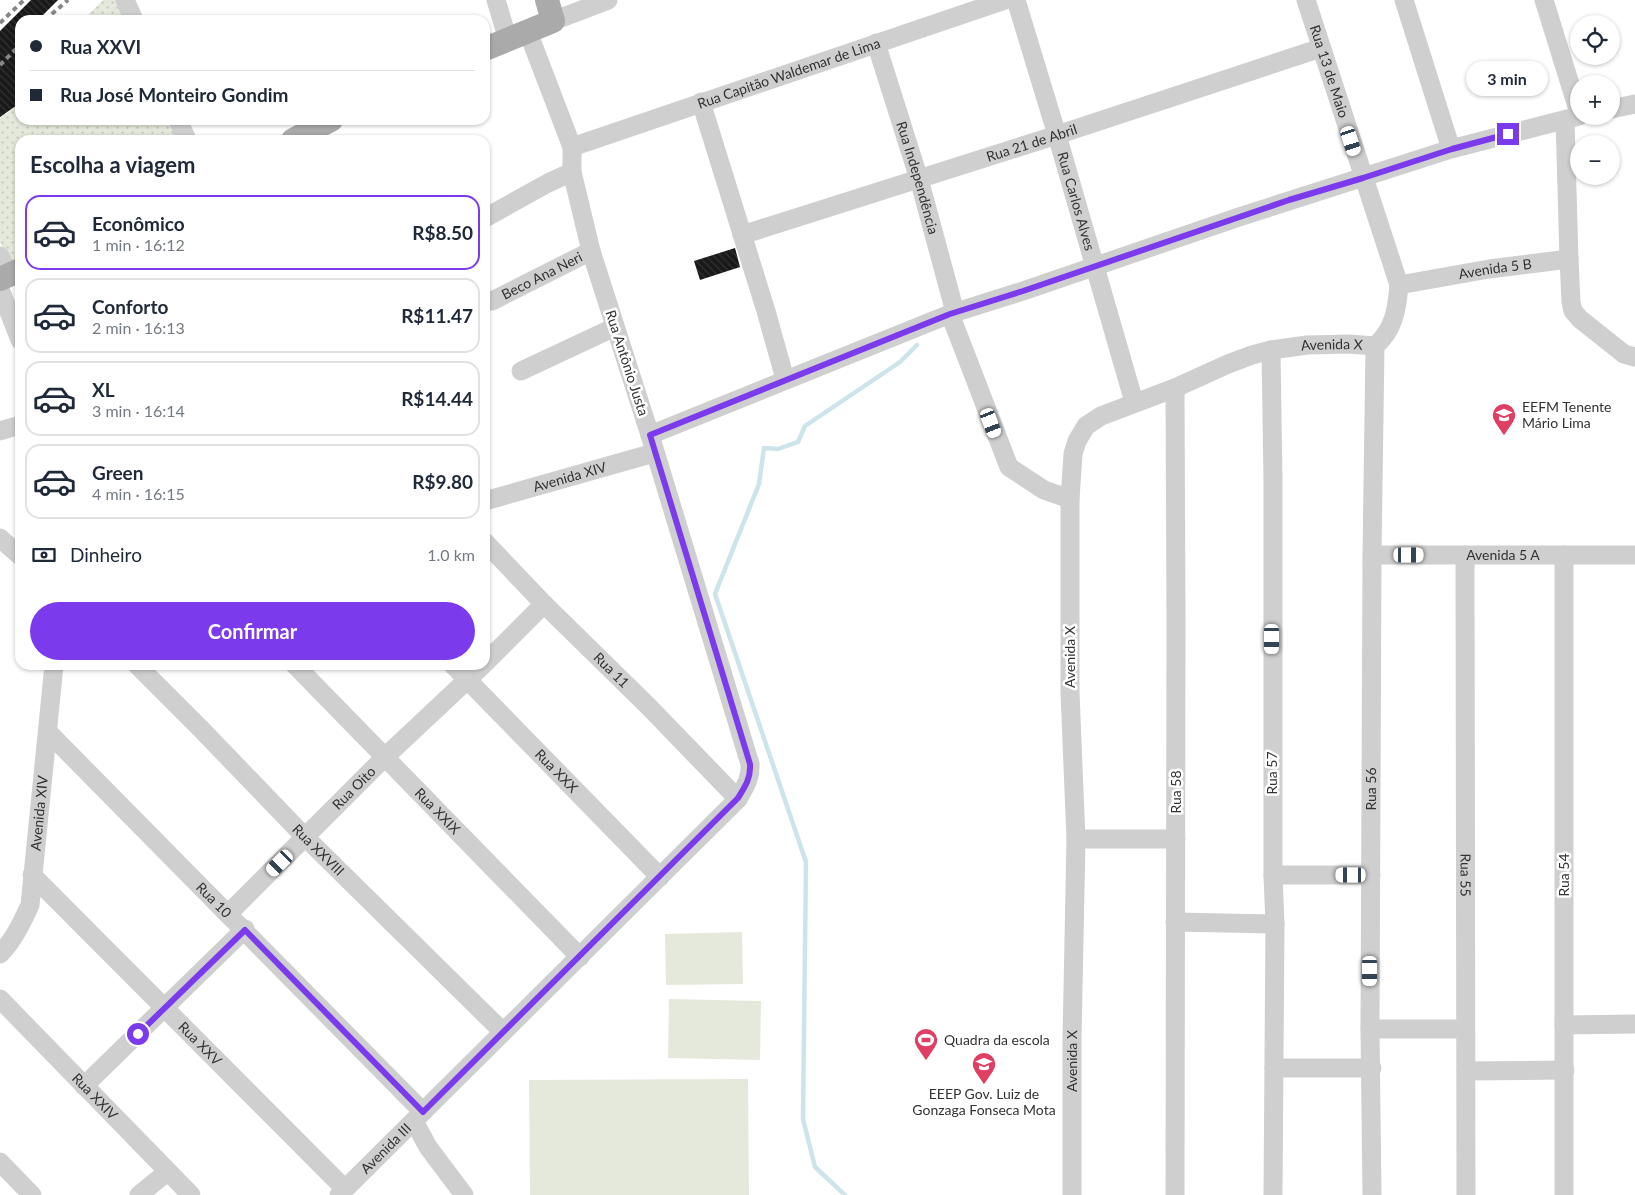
<!DOCTYPE html>
<html lang="pt">
<meta charset="utf-8">
<style>
:root{--surface:#fff;--page:#f2f2f3;--text:#1f2937;--muted:#747a83;--line:#e0e1e3;--accent:#7c3aed}
body{margin:0;font-family:Lato,sans-serif;background:var(--page);color:var(--text);height:100vh;display:flex;flex-direction:column;font-size:19px;white-space:nowrap}
*{box-sizing:border-box;margin:0}
p{font-size:16px;color:var(--muted)}
.icon{flex:none;width:28px;height:28px;fill:none;stroke:currentColor;stroke-width:2;stroke-linecap:round;stroke-linejoin:round}
.map{position:relative;flex:1;overflow:hidden}
.sheet{position:absolute;left:15px;top:135px;width:475px;height:535px;display:flex;flex-direction:column;background:var(--surface);border-radius:15px;box-shadow:0 1px 4px #0004}
.sheet>*{flex:none}
.hud{position:absolute;left:15px;top:15px;width:475px;height:110px;border-radius:15px;box-shadow:0 1px 4px #0004;display:grid;align-content:center;height:110px;padding:0 15px;background:var(--surface)}
.tools{position:absolute;left:1570px;top:15px;display:grid;gap:10px}
.tools a{display:grid;place-items:center;width:50px;height:50px;border-radius:50%;background:var(--surface);box-shadow:0 1px 4px #0004;font-size:25px}
.end{position:absolute;width:22px;height:22px;margin:-11px;border:6px solid #7c3aed;background:#fff;box-shadow:0 0 0 2px #fff}
.from{border-radius:50%}
.bubble{position:absolute;height:35px;border-radius:18px;background:var(--surface);box-shadow:0 1px 4px #0004;font-size:16px;font-weight:700;line-height:35px;text-align:center}
.car{position:absolute;width:15px;height:30px;margin:-15px -8px;border-radius:6px;box-shadow:0 0 4px 1px #0007;background:linear-gradient(#fff 24%,#345 0 40%,#fff 0 76%,#345 0 86%,#fff 0)}
.hud b{display:flex;align-items:center;gap:18px;height:48px;font-size:19px}
.hud b+b{border-top:1px solid var(--line)}
.hud i{width:12px;height:12px;background:var(--text)}
ul{padding:0;list-style:none}
li{display:flex;align-items:center;gap:15px;height:75px;margin:0 10px 8px;padding:0 5px;border:2px solid var(--line);border-radius:15px}
li div{flex:1}
li b{display:block;font-size:19px}
li em{font-style:normal;font-weight:700}
li.active{border-color:var(--accent)}
li>.icon{width:45px;height:45px;stroke-width:1.5}
h2{padding:0 15px;font-size:22px;line-height:60px}
.pay{display:flex;align-items:center;gap:12px;height:55px;padding:0 15px;font-size:19px}
.pay p{margin-inline-start:auto}
.cta{display:flex;gap:10px;margin-top:auto;padding:10px 15px}
.cta a{flex:1;height:58px;border-radius:30px;background:var(--accent);color:#fff;font-size:20px;font-weight:700;line-height:58px;text-align:center}
.map>svg:first-child{display:block}
.park{fill:url(#park-dots)}
.pitch{fill:#e4e9dc}
.lines{fill:none;stroke-linecap:round;stroke-linejoin:round}
.stream{stroke:#cce4ea;stroke-width:4.5}
.building{fill:url(#building-back-hatch)}
.minor{stroke:#cfcfcf;stroke-width:19}
.major{stroke:#aaa;stroke-width:24}
.rail{stroke:#878787;stroke-width:4;stroke-dasharray:5 4;stroke-linecap:butt}
.route{stroke:#7c3aed;stroke-width:6}
.labels{text-anchor:middle;stroke-width:5;stroke-linejoin:round;paint-order:stroke}
.street-label{font-size:14px;fill:#323232;stroke:#fff}
.poi-label{font-size:14px;fill:#323232;stroke:#fff;text-anchor:start}
</style>
<div class="map">
<svg width="1635" height="1195" viewBox="0 0 1635 1195">
<defs>
<pattern id="park-dots" width="8" height="8" patternUnits="userSpaceOnUse" patternTransform="scale(1.25)"><rect width="8" height="8" fill="#e4e9dc"/><path d="M2 2h.1M6 6h.1" fill="none" stroke="#c4c8bd" stroke-width="1.8" stroke-linecap="round"/></pattern>
<pattern id="building-back-hatch" width="6" height="6" patternUnits="userSpaceOnUse" patternTransform="scale(1.25)"><rect width="6" height="6" fill="#191919"/><path d="M-1 5l2 2M0 0l6 6M5-1l2 2" fill="none" stroke="#323232"/></pattern>
</defs>
<rect width="100%" height="100%" fill="#fff"/>
<path class="park" d="M103 0H125L133 20H83Z
M20 103V120H169L181 140H20V264L8 261 0 242V114H6Z"/>
<path class="pitch" d="M742 932 743 984 666 985 665 934Z
M669 999 761 1001 760 1060 668 1058Z
M748 1079 749 1195H530L529 1080Z"/>
<g class="lines">
<path class="stream" d="M845 1195 815 1167 803 1119 806 862 715 594 759 484 764 448 778 449 798 442 805 426 900 362 917 345"/>
</g>
<path class="building" d="M31 0H58L38 20H20V103L0 117V31Z
M735 248 740 267 700 280 694 261Z"/>
<g class="lines">
<g class="minor">
<path d="M125 0 134 20"/>
<path d="M496 0 508 40"/>
<path id="s1" d="M1016 0 1057 135 1134 402"/>
<path id="s2" d="M1306 0 1399 285"/>
<path d="M1404 0 1451 149"/>
<path d="M1544 0 1579 113"/>
<path d="M553 21 608 0"/>
<path id="s3" d="M876 43 919 179 955 312"/>
<path d="M701 102 766 311 785 379"/>
<path d="M1611 109 1635 104"/>
<path d="M178 120 187 140"/>
<path d="M1565 120 1569 259 1571 302 1573 311 1580 319 1624 354 1635 357"/>
<path id="s4" d="M572 147 1005 0"/>
<path d="M485 218 548 183 572 172"/>
<path id="s5" d="M742 235 1057 135 1321 48"/>
<path d="M0 256 8 275"/>
<path d="M0 289 20 340"/>
<path id="s6" d="M492 301 591 251"/>
<path d="M950 314 1009 467 1044 490 1070 499"/>
<path d="M1271 350 1273 481V875L1275 924 1273 1195"/>
<path d="M521 371 615 327"/>
<path d="M1175 388 1176 622 1175 1195"/>
<path d="M0 431 20 425"/>
<path d="M650 435 950 314 1023 291 1239 217 1451 149 1579 116"/>
<path id="s7" d="M485 501 654 453"/>
<path d="M0 538 20 556"/>
<path id="s8" d="M485 542 544 604 649 707 738 799"/>
<path id="s9" d="M1372 555H1635"/>
<path id="s10" d="M1465 555 1466 1195"/>
<path d="M1564 555V1195"/>
<path d="M485 663 544 604"/>
<path id="s11" d="M137 665 200 728 305 837 502 1031"/>
<path id="s12" d="M295 665 580 957"/>
<path id="s13" d="M453 665 660 877"/>
<path id="s14" d="M48 732 423 1112"/>
<path d="M1076 839H1176"/>
<path id="s15" d="M32 875 345 1189"/>
<path d="M1273 875H1371"/>
<path id="s16" d="M228 914 385 757 483 665"/>
<path d="M1175 922 1275 924"/>
<path id="s17" d="M0 954C14 940 22 922 30 905L54 665"/>
<path id="s18" d="M0 999 191 1195"/>
<path d="M1564 1025 1635 1024"/>
<path d="M1370 1029H1465"/>
<path d="M1274 1068H1372"/>
<path d="M1466 1071 1565 1070"/>
<path d="M84 1086 245 929"/>
<path d="M414 1121 428 1147 464 1195"/>
<path d="M0 1162 32 1195"/>
<path d="M139 1195 167 1172"/>
<path id="s19" d="M339 1195 738 799C745 787 751 778 750 764L650 435 591 251 572 172V147L528 32"/>
<path id="s20" d="M1072 1195V1040L1076 839 1070 693V499L1073 454 1077 441 1086 426 1101 416 1175 388 1228 364 1252 355 1271 350 1307 345 1349 344 1375 346"/>
<path id="s21" d="M1372 1195 1370 1029 1372 555 1375 346C1394 330 1397 309 1399 285L1489 269 1569 259"/>
</g>
<path class="major" d="M485 49 553 21 547 0
M293 140 331 120
M0 279 20 270"/>
<path class="rail" d="M45 20 68 0
M0 23 24 0
M0 65 20 45"/>
</g>
<g class="lines">
<path class="route" d="M138 1034 245 930 423 1112 738 798C745 787 751 778 750 764L650 435 950 314 1023 291 1289 200 1363 178 1452 149 1508 134"/>
</g>
<defs>
<g id="school-pin" transform="scale(1.25)"><path d="M0 17L-7.5 6A9.5 9.5 0 1 1 7.5 6Z" fill="#df3f63" stroke="#fff"/><path d="M0-5L7-2L0 1L-7-2ZM-4 1L0 2.5L4 1V4Q0 6-4 4Z" fill="#fff"/></g>
<g id="stadium-pin" transform="scale(1.25)"><path d="M0 17L-7.5 6A9.5 9.5 0 1 1 7.5 6Z" fill="#df3f63" stroke="#fff"/><path d="M0-5a6.5 5 0 1 0 0 10a6.5 5 0 1 0 0-10ZM-3.5-1.8h7v3.6h-7Z" fill="#fff"/></g>
</defs>
<g fill-rule="evenodd">
<use href="#school-pin" x="1504" y="415"/>
<use href="#stadium-pin" x="926" y="1040"/>
<use href="#school-pin" x="984" y="1064"/>
</g>
<g class="labels">
<g class="street-label">
<text dy="5" stroke="none"><textPath href="#s2" startOffset="75">Rua 13 de Maio</textPath></text>
<text dy="5" stroke="none"><textPath href="#s4" startOffset="229">Rua Capitão Waldemar de Lima</textPath></text>
<text dy="5" stroke="none"><textPath href="#s5" startOffset="304">Rua 21 de Abril</textPath></text>
<text dy="5" stroke="none"><textPath href="#s3" startOffset="141">Rua Independência</textPath></text>
<text dy="5" stroke="none"><textPath href="#s1" startOffset="210">Rua Carlos Alves</textPath></text>
<text dy="5" stroke="none"><textPath href="#s21" startOffset="1014">Avenida 5 B</textPath></text>
<text dy="5" stroke="none"><textPath href="#s6" startOffset="56">Beco Ana Neri</textPath></text>
<text dy="5" stroke="none"><textPath href="#s20" startOffset="1034">Avenida X</textPath></text>
<text transform="translate(627 363) rotate(72)" y="5">Rua Antônio Justa</text>
<text dy="5" stroke="none"><textPath href="#s7" startOffset="88">Avenida XIV</textPath></text>
<text dy="5" stroke="none"><textPath href="#s9" startOffset="131">Avenida 5 A</textPath></text>
<text transform="translate(1070 657) rotate(-90)" y="5">Avenida X</text>
<text dy="5" stroke="none"><textPath href="#s8" startOffset="180">Rua 11</textPath></text>
<text dy="5" stroke="none"><textPath href="#s13" startOffset="148">Rua XXX</textPath></text>
<text transform="translate(1272 773) rotate(-90)" y="5">Rua 57</text>
<text dy="5" stroke="none"><textPath href="#s16" startOffset="178">Rua Oito</textPath></text>
<text dy="5" stroke="none"><textPath href="#s21" startOffset="406">Rua 56</textPath></text>
<text transform="translate(1176 792) rotate(-90)" y="5">Rua 58</text>
<text dy="5" stroke="none"><textPath href="#s12" startOffset="204">Rua XXIX</textPath></text>
<text dy="5" stroke="none"><textPath href="#s17" startOffset="150">Avenida XIV</textPath></text>
<text dy="5" stroke="none"><textPath href="#s11" startOffset="259">Rua XXVIII</textPath></text>
<text dy="5" stroke="none"><textPath href="#s10" startOffset="320">Rua 55</textPath></text>
<text transform="translate(1564 875) rotate(-90)" y="5">Rua 54</text>
<text dy="5" stroke="none"><textPath href="#s14" startOffset="236">Rua 10</textPath></text>
<text dy="5" stroke="none"><textPath href="#s15" startOffset="238">Rua XXV</textPath></text>
<text dy="5" stroke="none"><textPath href="#s20" startOffset="134">Avenida X</textPath></text>
<text dy="5" stroke="none"><textPath href="#s18" startOffset="136">Rua XXIV</textPath></text>
<text dy="5" stroke="none"><textPath href="#s19" startOffset="66">Avenida III</textPath></text>
</g>
<g class="poi-label">
<text x="1522" y="412">EEFM Tenente<tspan x="1522" dy="16">Mário Lima</tspan></text>
<text x="944" y="1045">Quadra da escola</text>
<text x="984" y="1099" text-anchor="middle">EEEP Gov. Luiz de<tspan x="984" dy="16">Gonzaga Fonseca Mota</tspan></text>
</g>
</g>
</svg>
<div class="tools">
<a><svg class="icon" aria-label="locate" viewBox="0 0 24 24"><circle cx="12" cy="12" r="6"/><path d="M12 2v4M12 18v4M2 12h4M18 12h4"/></svg></a>
<a>+</a>
<a>−</a>
</div>
<i class="end from" style="left:138px;top:1034px"></i>
<i class="end" style="left:1508px;top:134px"></i>
<div class="bubble" style="left:1466px;top:61px;width:82px">3 min</div>
<i class="car" style="left:1351px;top:141px;rotate:162deg"></i>
<i class="car" style="left:991px;top:423px;rotate:159deg"></i>
<i class="car" style="left:1409px;top:555px;rotate:90deg"></i>
<i class="car" style="left:1272px;top:639px;rotate:180deg"></i>
<i class="car" style="left:280px;top:863px;rotate:225deg"></i>
<i class="car" style="left:1351px;top:875px;rotate:270deg"></i>
<i class="car" style="left:1370px;top:971px;rotate:180deg"></i>
<div class="hud">
<b><i class="from"></i>Rua XXVI</b>
<b><i></i>Rua José Monteiro Gondim</b>
</div>
<section class="sheet">
<h2>Escolha a viagem</h2>
<ul>
<li class="active"><svg class="icon" aria-label="car" viewBox="0 0 24 24"><path d="M5 17H2v-5l4-1 3-4h7l3 4 3 1v5h-3M9 17h6M6 11h13"/><circle cx="7" cy="17" r="2"/><circle cx="17" cy="17" r="2"/></svg><div><b>Econômico</b><p>1 min · 16:12</p></div><em>R$8.50</em></li>
<li><svg class="icon" aria-label="car" viewBox="0 0 24 24"><path d="M5 17H2v-5l4-1 3-4h7l3 4 3 1v5h-3M9 17h6M6 11h13"/><circle cx="7" cy="17" r="2"/><circle cx="17" cy="17" r="2"/></svg><div><b>Conforto</b><p>2 min · 16:13</p></div><em>R$11.47</em></li>
<li><svg class="icon" aria-label="car" viewBox="0 0 24 24"><path d="M5 17H2v-5l4-1 3-4h7l3 4 3 1v5h-3M9 17h6M6 11h13"/><circle cx="7" cy="17" r="2"/><circle cx="17" cy="17" r="2"/></svg><div><b>XL</b><p>3 min · 16:14</p></div><em>R$14.44</em></li>
<li><svg class="icon" aria-label="car" viewBox="0 0 24 24"><path d="M5 17H2v-5l4-1 3-4h7l3 4 3 1v5h-3M9 17h6M6 11h13"/><circle cx="7" cy="17" r="2"/><circle cx="17" cy="17" r="2"/></svg><div><b>Green</b><p>4 min · 16:15</p></div><em>R$9.80</em></li>
</ul>
<div class="pay"><svg class="icon" aria-label="cash" viewBox="0 0 24 24"><path d="M3 7h18v10H3z"/><circle cx="12" cy="12" r="2"/></svg>Dinheiro<p>1.0 km</p></div>
<div class="cta"><a>Confirmar</a></div>
</section>
</div>
